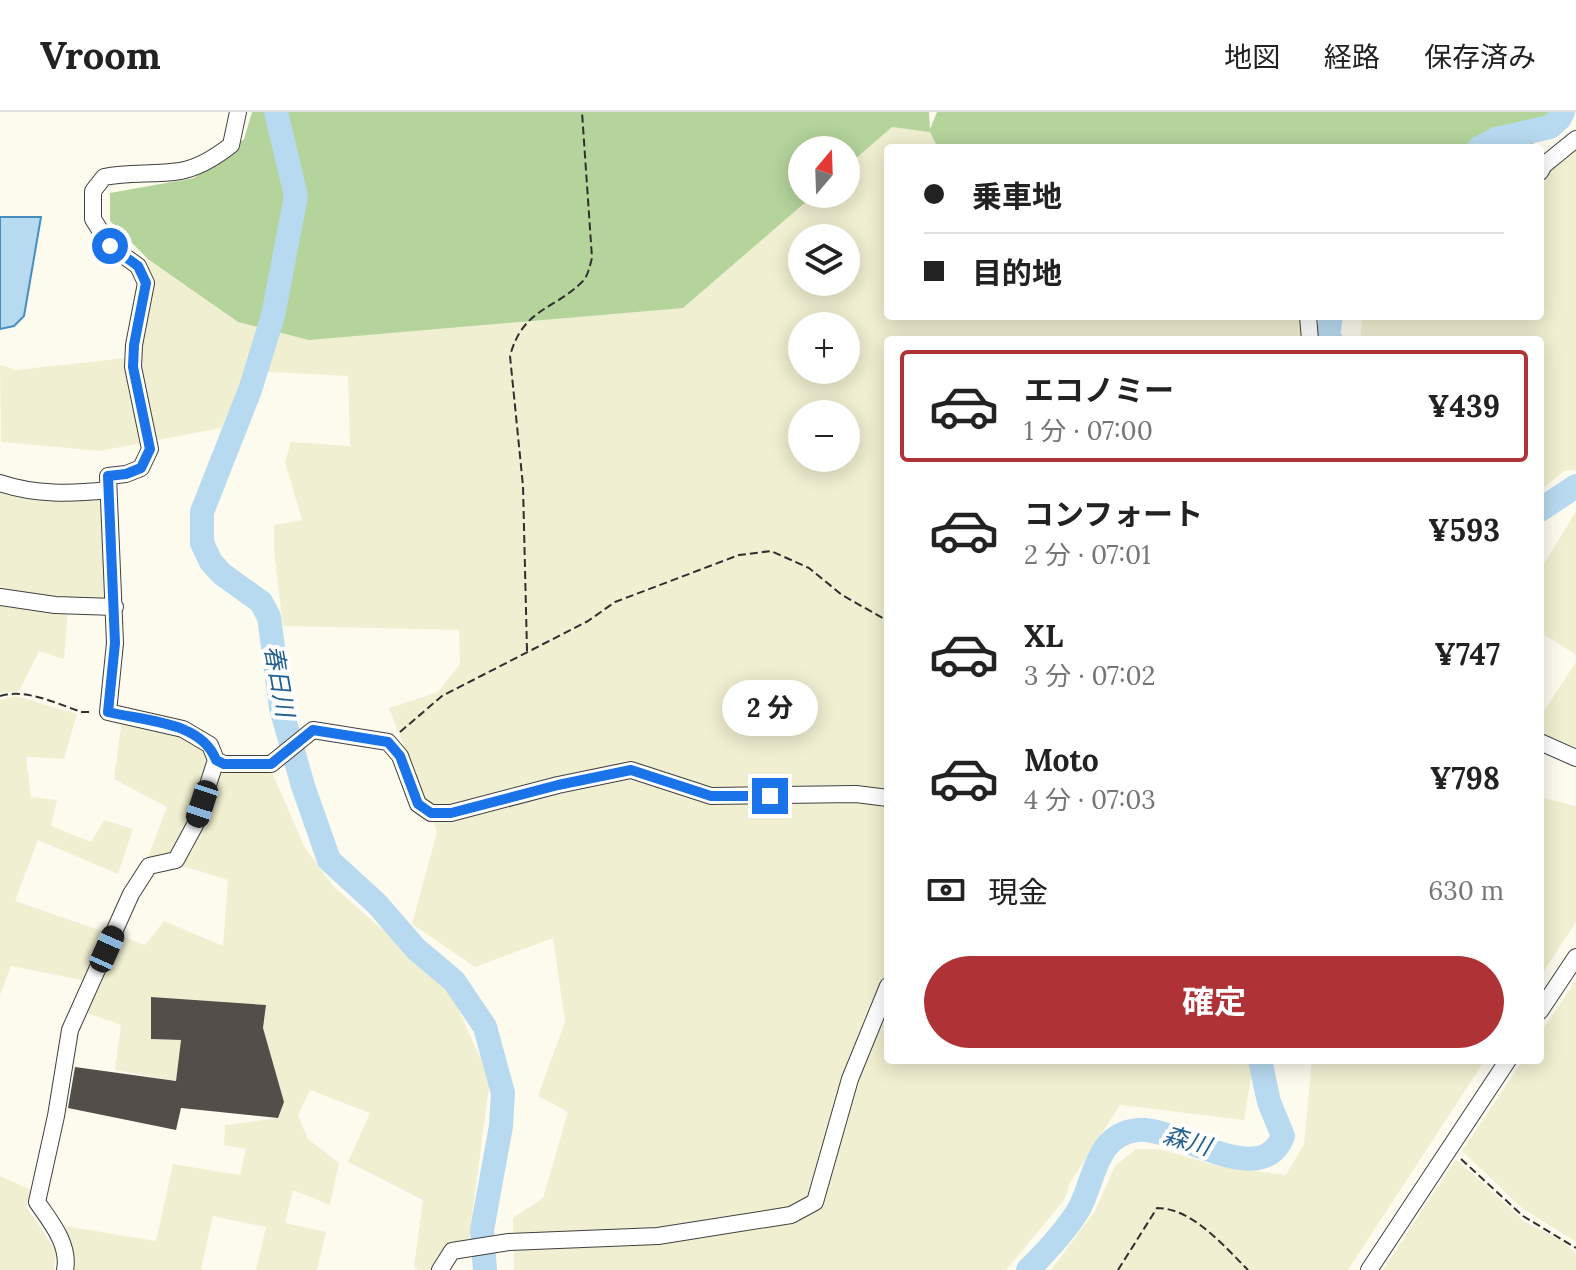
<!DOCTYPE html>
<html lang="ja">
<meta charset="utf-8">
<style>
:root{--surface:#fff;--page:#f2f2f2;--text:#222;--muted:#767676;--line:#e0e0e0;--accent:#af3237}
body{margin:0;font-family:Lora,"Noto Sans JP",serif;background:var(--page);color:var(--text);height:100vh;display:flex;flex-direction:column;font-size:30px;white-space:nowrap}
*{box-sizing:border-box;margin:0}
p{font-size:26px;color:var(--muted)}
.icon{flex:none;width:44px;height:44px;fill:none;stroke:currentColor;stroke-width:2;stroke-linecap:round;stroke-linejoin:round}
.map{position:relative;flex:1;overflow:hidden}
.sheet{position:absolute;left:884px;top:224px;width:660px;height:728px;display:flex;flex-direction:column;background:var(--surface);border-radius:8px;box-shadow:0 4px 20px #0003}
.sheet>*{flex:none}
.banner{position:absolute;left:884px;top:32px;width:660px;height:176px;border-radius:8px;box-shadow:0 4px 20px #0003;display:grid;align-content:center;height:176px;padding:0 40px;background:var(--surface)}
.needle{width:52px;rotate:19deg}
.tools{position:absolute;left:788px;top:24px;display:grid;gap:16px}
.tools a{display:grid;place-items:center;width:72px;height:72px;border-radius:50%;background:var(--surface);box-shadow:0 4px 20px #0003;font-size:40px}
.end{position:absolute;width:36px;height:36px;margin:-18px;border:10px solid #1a73e8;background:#fff;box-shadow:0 0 0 4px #fff}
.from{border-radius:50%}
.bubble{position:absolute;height:56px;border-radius:28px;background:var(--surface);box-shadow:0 4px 20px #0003;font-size:26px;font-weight:700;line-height:56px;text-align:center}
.car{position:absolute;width:24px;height:48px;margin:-24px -12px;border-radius:10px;box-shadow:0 0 6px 2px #0007;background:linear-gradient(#222 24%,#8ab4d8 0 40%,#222 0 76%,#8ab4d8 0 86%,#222 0)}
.banner b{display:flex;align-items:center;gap:28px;height:76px;font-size:30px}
.banner b+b{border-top:2px solid var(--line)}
.banner i{width:20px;height:20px;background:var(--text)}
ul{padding:14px 0 0;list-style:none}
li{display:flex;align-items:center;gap:24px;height:112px;margin:0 16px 12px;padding:0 24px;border:4px solid transparent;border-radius:8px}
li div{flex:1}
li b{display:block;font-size:30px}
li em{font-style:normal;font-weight:700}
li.selected{border-color:var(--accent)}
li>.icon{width:72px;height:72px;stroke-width:1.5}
.pay{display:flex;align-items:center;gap:20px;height:88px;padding:0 40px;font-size:30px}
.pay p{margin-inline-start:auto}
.cta{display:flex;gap:16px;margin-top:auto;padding:16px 40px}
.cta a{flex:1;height:92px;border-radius:48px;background:var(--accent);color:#fff;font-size:32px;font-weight:700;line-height:92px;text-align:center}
header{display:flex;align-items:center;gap:48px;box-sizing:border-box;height:112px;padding:0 40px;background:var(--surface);border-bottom:2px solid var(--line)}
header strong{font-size:38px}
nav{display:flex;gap:44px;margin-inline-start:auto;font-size:28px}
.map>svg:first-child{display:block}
.farmland{fill:#f1efd1;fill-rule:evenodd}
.forest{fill:#b4d49c}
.water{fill:#b8daf0;stroke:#468ec0;stroke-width:2}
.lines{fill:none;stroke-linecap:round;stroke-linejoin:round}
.river{stroke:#b8daf0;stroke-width:24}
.building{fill:#544e4a}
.minor-casing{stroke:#404040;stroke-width:18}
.path{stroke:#2f2f2f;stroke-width:2;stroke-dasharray:8 4;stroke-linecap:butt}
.minor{stroke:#fff;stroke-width:16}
.route{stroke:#1a73e8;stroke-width:10}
.labels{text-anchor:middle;stroke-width:8;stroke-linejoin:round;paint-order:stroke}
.water-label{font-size:24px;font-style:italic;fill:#226092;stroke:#fff}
</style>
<header>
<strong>Vroom</strong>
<nav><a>地図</a><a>経路</a><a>保存済み</a></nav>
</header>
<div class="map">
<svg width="1576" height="1158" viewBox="0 0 1576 1158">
<rect width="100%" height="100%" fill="#fdfbee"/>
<path class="farmland" d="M892 15 930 19 938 36H888V204H1311L1315 228H888V948H1254L1244 1008 1120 993 1070 1071 1064 1088 1006 1158H514L513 1106 543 1086 568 1000 538 984 565 910 553 826 475 855 412 812 437 720 389 596 438 580 460 552 459 518 283 514 274 439V413L302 408 285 350 291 330 350 334 348 264 247 259 221 316 100 339 1 330 0 253 16 258 135 245 148 148 238 210 683 196 815 82H846V55ZM802 126H846V170H802ZM802 214H846V258H802ZM802 302H846V346H802Z
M1576 35V358L1564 359 1540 378V228H1360L1362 204H1540V78L1551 56Z
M0 375 102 383 108 492 0 479Z
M1575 401H1576V543L1540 520V458Z
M0 490 68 498 64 547 39 539 19 579 0 581Z
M1576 550V638L1540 622V605Z
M16 584 77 602 64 647 26 645 31 685 57 688 51 714 91 730 104 708 133 717 118 762 38 728 15 789 108 821 86 869 11 854 0 883V588Z
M122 608 183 624 202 635 206 640 207 648 183 726 177 738 161 749 148 745 167 695 114 667Z
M226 655 272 660 304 734 333 774 449 876 490 968 469 1127 449 1132 435 1158H418L414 1155 423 1088 348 1050 370 1001 310 978 298 1003 308 1027 339 1051 330 1093 293 1078 285 1111 326 1120 317 1158H256L266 1115 213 1104 201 1157 205 1158H71L73 1147 65 1114 156 1129 173 1052 240 1063 246 1037 224 1033 225 1013 278 1006 284 990 263 916 266 893 151 886V927L181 928 176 969 115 958 121 913 87 901 123 825 145 833 164 809 223 834 228 768 182 754 193 737 216 662Z
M1540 685 1576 694V810L1540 865Z
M1576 868V1130L1522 1096 1462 1039 1523 948H1540V922Z
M1312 948H1485L1348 1158H1051L1095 1099 1115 1054 1136 1037H1160L1218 1054 1286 1063 1304 1032Z
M1456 1047 1525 1110 1563 1129 1576 1142V1158H1383Z
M0 1064 33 1079 26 1094 56 1139 54 1158H0Z"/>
<path class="forest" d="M252 0H929L930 17 937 0H1551L1531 36H938L930 20 892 15 846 55V38H802V82H815L683 196 309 228 238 210 149 148 110 109V81L194 66 244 27Z"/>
<path class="water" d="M0 105H41L24 204 14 214 0 217Z"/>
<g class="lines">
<path class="river" d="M276 0 296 84 273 204 250 278 202 400V431L211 450 222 462 261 490 269 505 281 596 303 674 329 748 377 792 416 837 454 869 485 915 503 981 501 1014 482 1118 485 1158
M1479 36 1496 27 1550 15 1560 6 1563 0
M1331 228 1328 224 1331 204
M1540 398 1576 374
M1028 1158C1046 1140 1066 1119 1079 1097 1095 1068 1095 1022 1138 1018 1176 1014 1261 1080 1283 1024L1269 990 1260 948"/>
</g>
<path class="building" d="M151 885 266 893 263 916 284 990 278 1006 181 996 176 1018 68 996 75 955 176 969 181 928 151 927Z"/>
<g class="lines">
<g class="minor-casing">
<path id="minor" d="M1540 60 1544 53 1576 27
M1308 204 1310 228
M0 371C36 383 71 382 108 378
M0 485 55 493 115 495
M1540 630 1576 646
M216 648 224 652H271L313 618 388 630 400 644 418 692 431 701H451L558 673 631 658 711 684 856 682 888 686
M1540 899 1576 845
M65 1158C70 1133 51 1110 37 1090L56 1004 70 918 131 782 149 754 176 748 195 713 216 648 210 633 183 617 108 600 115 531 108 364 126 362 141 356 150 337 133 255 134 233 146 171 138 154 110 134 93 107V79L104 65C129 60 155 63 180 59 198 56 217 44 231 33L238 0
M440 1158 452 1139 509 1130 658 1124 791 1103 815 1090 850 967 888 874
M1369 1158 1508 948"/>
</g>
<path class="path" d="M527 539 523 374 510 244C523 196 553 199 583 169 588 164 590 153 592 146L582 0
M0 584C26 576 57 592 82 600H91
M400 620 442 584 588 509 615 490 739 443 771 439 809 456 842 483 888 509
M1461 1047 1523 1104 1576 1136
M1118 1158 1157 1096C1192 1096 1224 1134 1248 1158"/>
<use href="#minor" class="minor"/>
</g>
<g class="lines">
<path class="route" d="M110 134 138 154 146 171 134 233 133 255 150 337 141 356 126 362 108 364 115 531 108 600C144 609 201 609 216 648L224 652H271L313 618 388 630 400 644 418 692 431 701H451L558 673 631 658 711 684H770"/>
</g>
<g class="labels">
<g class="water-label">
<text transform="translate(279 569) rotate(80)" y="8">春日川</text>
<text transform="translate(1187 1029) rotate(16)" y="8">森川</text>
</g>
</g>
</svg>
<div class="tools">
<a><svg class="needle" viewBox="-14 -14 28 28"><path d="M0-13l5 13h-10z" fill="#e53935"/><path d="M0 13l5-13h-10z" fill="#767676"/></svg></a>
<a><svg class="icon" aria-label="layers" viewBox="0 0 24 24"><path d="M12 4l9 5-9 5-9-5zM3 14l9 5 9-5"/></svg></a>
<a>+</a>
<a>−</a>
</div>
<i class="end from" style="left:110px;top:134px"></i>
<i class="end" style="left:770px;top:684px"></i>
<div class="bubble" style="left:722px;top:568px;width:96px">2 分</div>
<i class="car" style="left:202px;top:692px;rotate:198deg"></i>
<i class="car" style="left:107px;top:837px;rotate:24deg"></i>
<div class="banner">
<b><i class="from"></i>乗車地</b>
<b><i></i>目的地</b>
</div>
<section class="sheet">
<ul>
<li class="selected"><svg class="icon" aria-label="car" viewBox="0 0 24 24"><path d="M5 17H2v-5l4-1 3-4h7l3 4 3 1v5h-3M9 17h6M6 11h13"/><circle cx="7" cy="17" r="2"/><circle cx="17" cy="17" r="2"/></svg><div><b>エコノミー</b><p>1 分 · 07:00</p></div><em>¥439</em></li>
<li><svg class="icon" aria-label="car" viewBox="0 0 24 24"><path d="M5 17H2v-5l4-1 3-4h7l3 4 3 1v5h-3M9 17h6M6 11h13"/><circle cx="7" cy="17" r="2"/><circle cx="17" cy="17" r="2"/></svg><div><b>コンフォート</b><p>2 分 · 07:01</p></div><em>¥593</em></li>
<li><svg class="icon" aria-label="car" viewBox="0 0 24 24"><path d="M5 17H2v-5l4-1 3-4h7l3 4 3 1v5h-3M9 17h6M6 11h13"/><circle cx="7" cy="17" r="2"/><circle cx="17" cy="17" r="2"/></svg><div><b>XL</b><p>3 分 · 07:02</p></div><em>¥747</em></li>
<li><svg class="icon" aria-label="car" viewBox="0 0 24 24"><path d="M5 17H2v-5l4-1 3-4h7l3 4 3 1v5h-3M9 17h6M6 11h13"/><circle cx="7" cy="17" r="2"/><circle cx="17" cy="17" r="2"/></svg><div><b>Moto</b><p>4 分 · 07:03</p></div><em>¥798</em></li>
</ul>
<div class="pay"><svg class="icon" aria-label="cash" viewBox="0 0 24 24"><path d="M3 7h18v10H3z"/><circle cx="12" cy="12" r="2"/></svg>現金<p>630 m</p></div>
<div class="cta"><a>確定</a></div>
</section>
</div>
